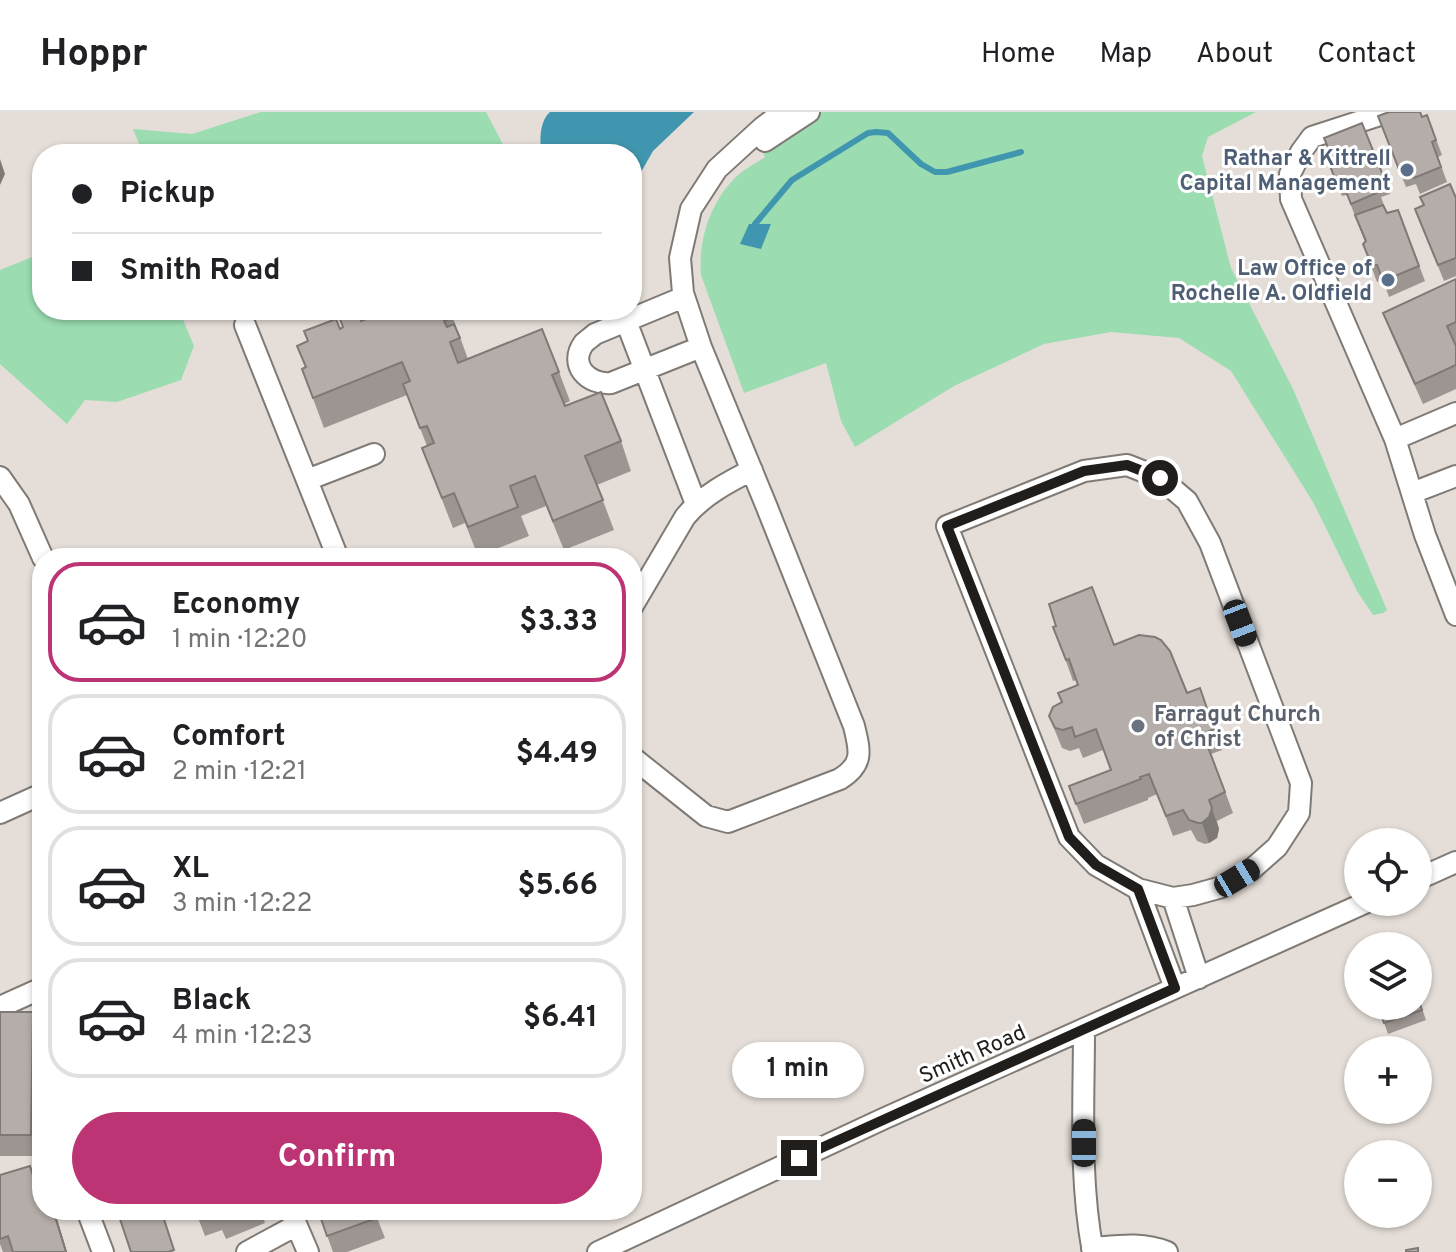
<!DOCTYPE html>
<meta charset="utf-8">
<style>
:root{--surface:#fff;--page:#f6f6f6;--text:#202124;--muted:#757577;--line:#e0e0e0;--accent:#bc3473}
body{margin:0;font-family:Overpass,sans-serif;background:var(--page);color:var(--text);height:100vh;display:flex;flex-direction:column;font-size:30px;white-space:nowrap}
*{box-sizing:border-box;margin:0}
p{font-size:26px;color:var(--muted)}
.icon{flex:none;width:44px;height:44px;fill:none;stroke:currentColor;stroke-width:2;stroke-linecap:round;stroke-linejoin:round}
.map{position:relative;flex:1;overflow:hidden}
.sheet{position:absolute;left:32px;top:436px;width:610px;height:672px;display:flex;flex-direction:column;background:var(--surface);border-radius:32px;box-shadow:0 2px 6px #0004}
.sheet>*{flex:none}
.top-card{position:absolute;left:32px;top:32px;width:610px;height:176px;border-radius:32px;box-shadow:0 2px 6px #0004;display:grid;align-content:center;height:176px;padding:0 40px;background:var(--surface)}
.buttons{position:absolute;left:1344px;top:716px;display:grid;gap:16px}
.buttons a{display:grid;place-items:center;width:88px;height:88px;border-radius:50%;background:var(--surface);box-shadow:0 2px 6px #0004;font-size:40px}
.end{position:absolute;width:36px;height:36px;margin:-18px;border:10px solid #201d1b;background:#fff;box-shadow:0 0 0 4px #fff}
.from{border-radius:50%}
.bubble{position:absolute;height:56px;border-radius:28px;background:var(--surface);box-shadow:0 2px 6px #0004;font-size:26px;font-weight:700;line-height:56px;text-align:center}
.car{position:absolute;width:24px;height:48px;margin:-24px -12px;border-radius:10px;box-shadow:0 0 6px 2px #0007;background:linear-gradient(#222 24%,#8ab4d8 0 40%,#222 0 76%,#8ab4d8 0 86%,#222 0)}
.top-card b{display:flex;align-items:center;gap:28px;height:76px;font-size:30px}
.top-card b+b{border-top:2px solid var(--line)}
.top-card i{width:20px;height:20px;background:var(--text)}
ul{padding:14px 0 0;list-style:none}
li{display:flex;align-items:center;gap:24px;height:120px;margin:0 16px 12px;padding:0 24px;border:4px solid var(--line);border-radius:32px}
li div{flex:1}
li b{display:block;font-size:30px}
li em{font-style:normal;font-weight:700}
li.selected{border-color:var(--accent)}
li>.icon{width:72px;height:72px;stroke-width:1.5}
.action{display:flex;gap:16px;margin-top:auto;padding:16px 40px}
.action a{flex:1;height:92px;border-radius:48px;background:var(--accent);color:#fff;font-size:32px;font-weight:700;line-height:92px;text-align:center}
header{display:flex;align-items:center;gap:48px;box-sizing:border-box;height:112px;padding:0 40px;background:var(--surface);border-bottom:2px solid var(--line)}
header strong{font-size:38px}
nav{display:flex;gap:44px;margin-inline-start:auto;font-size:28px}
.map>svg:first-child{display:block}
.green{fill:#9bdcb1}
.water{fill:#4096ae}
.lines{fill:none;stroke-linecap:round;stroke-linejoin:round}
.stream{stroke:#4096ae;stroke-width:6}
.minor-casing{stroke:#807a75;stroke-width:24}
.minor{stroke:#fff;stroke-width:20}
.wall{fill:#9c9591}
.shaded-wall{fill:#7f7976}
.building{fill:#b5ada9;stroke:#7f7976;stroke-width:2}
.route{stroke:#201d1b;stroke-width:10}
.service-dot{fill:#5c6f8a;stroke:#fff;stroke-width:3}
.worship-dot{fill:#6b7280;stroke:#fff;stroke-width:3}
.labels{text-anchor:middle;stroke-width:6;stroke-linejoin:round;paint-order:stroke}
.service-label{font-size:22px;font-weight:bold;fill:#4e5e75;stroke:#fff;text-anchor:end}
.worship-label{font-size:22px;font-weight:bold;fill:#5b616d;stroke:#fff;text-anchor:start}
.street-label{font-size:22px;fill:#201d1b;stroke:#fff}
</style>
<header>
<strong>Hoppr</strong>
<nav><a>Home</a><a>Map</a><a>About</a><a>Contact</a></nav>
</header>
<div class="map">
<svg width="1456" height="1140" viewBox="0 0 1456 1140">
<rect width="100%" height="100%" fill="#e5ded8"/>
<path class="green" d="M261 0H486L508 42H302L297 39 279 42H143L133 17 192 22Z
M822 0H1256L1208 25 1202 44 1231 156 1293 277 1387 498 1383 501 1373 503 1357 479 1313 390 1231 259 1179 226 1111 220 1044 232 954 274 855 335 841 309 826 251 744 281 701 163C698 127 711 88 738 63 746 56 756 51 765 45L762 38Z
M42 141V198H179L194 234 181 268 117 290 85 288 67 312 0 252V158Z"/>
<path class="water" d="M550 0H694L653 39 632 76V42H541C540 28 539 10 550 0Z
M749 112H771L761 137 740 132Z"/>
<g class="lines">
<path class="stream" d="M755 112 792 68 868 21 876 20 888 21 921 52 935 60H947L1021 40"/>
<g class="minor-casing">
<path id="minor" d="M1389 0 1312 25 1301 40 1290 62 1291 87 1395 327 1425 423 1456 503
M765 29 809 0
M684 185 595 222C594 223 585 230 584 231 568 253 588 273 611 271L701 235
M626 209 696 392
M245 213 338 446
M1395 327 1456 301
M0 365 19 392 43 446
M307 368 374 342
M1412 381 1456 364
M632 495 685 405C702 384 728 370 752 358
M632 645 706 704 728 710 840 667C864 652 860 639 854 614L766 393 701 235 683 181 680 146 691 97 717 57 763 15 783 0
M0 701 42 682
M1418 767 1456 750
M1138 777 1173 786 1193 783 1222 775 1251 758 1277 735 1299 701 1301 671 1210 431 1187 389 1160 366 1127 353 1084 359 947 414 1069 725 1096 753 1138 777 1175 876
M1173 786 1199 866
M0 895 42 876
M1084 918C1084 991 1079 1067 1093 1140
M87 1098 103 1140
M290 1098 308 1140
M1092 1136C1118 1134 1142 1130 1167 1140
M247 1140 295 1114
M598 1140 883 1007 1367 790"/>
</g>
<use href="#minor" class="minor"/>
</g>
<path class="wall" d="M1427 3 1442 43 1438 45 1447 70 1420 82 1416 72 1406 75 1384 20Z
M1326 44 1384 66 1390 82 1381 85 1385 96 1387 101 1398 98 1425 169 1389 185 1383 168 1377 170 1363 132 1365 130 1347 83 1342 84Z
M1456 86V164L1444 169 1421 112Z
M1456 167V277L1423 292 1391 221 1383 201Z
M450 198 468 247 559 260 570 289 564 292 565 294 621 329 631 359 597 373 614 418 564 438 546 394 521 404 529 424 478 444 465 411 453 416 422 336 427 334 407 283 324 316 302 257 305 256 340 217 361 209Z
M1114 533 1187 581 1200 576 1222 638 1211 642 1233 701 1217 709 1219 717 1217 726 1209 731 1205 732 1197 729 1191 718 1173 724 1157 682 1148 686V688L1084 712 1069 674 1111 658 1103 638 1083 646 1079 636 1070 639 1062 636 1049 604 1078 573 1077 568 1073 569 1061 535Z
M1418 885 1426 908 1388 922 1378 894Z
M0 900 40 921 39 1044H0Z
M30 1054 42 1090V1098H54L67 1140H3L0 1132V1063Z
M195 1098H266L267 1101 262 1102 265 1111 226 1127 222 1118 205 1124Z
M318 1098H374L385 1126 347 1140H333Z"/>
<path class="shaded-wall" d="M0 47 5 62 0 73Z
M1209 688 1219 717 1217 726 1209 731 1202 711Z
M33 900 40 921 39 1044 31 1023Z
M54 1098 58 1110 67 1140H66Z"/>
<path class="building" d="M1389 0H1420L1422 5 1427 3 1436 28 1432 30 1441 55 1414 66 1410 56 1400 60 1378 4Z
M1362 11 1384 66 1375 70 1379 80 1351 92 1341 67 1336 69 1326 44 1331 42 1324 26Z
M1450 72 1456 86V146L1438 153 1415 97 1424 93 1420 85Z
M1383 93 1387 101 1398 98 1419 154 1383 169 1377 153 1372 154 1363 132 1366 129 1355 103Z
M1456 167V210L1447 214 1456 234V253L1415 272 1383 201Z
M372 198H450L453 205 444 209 447 215 454 212 460 226 450 230 458 251 542 217 559 260 552 263 565 294 601 280 621 329 585 344 603 388 553 409 535 364 510 374 518 395 468 415 454 381 442 386 422 336 434 331 427 314 420 316 403 272 410 269 402 250 313 286 302 257 306 255 297 234 308 229 304 219 336 207 340 217 343 215 340 207 357 200 361 209 374 204Z
M1092 475 1114 533 1139 523 1155 525 1161 528 1170 539 1187 581 1200 576 1214 617 1203 622 1225 680 1209 688 1212 696 1209 705 1202 711H1198L1189 708 1183 698 1166 704 1149 662 1140 665 1141 667 1076 692 1069 674 1111 658 1096 617 1075 625 1072 615 1063 618 1055 616 1049 604 1053 595 1062 590 1058 581 1078 573 1069 547 1066 548 1053 515 1056 514 1049 492Z
M1418 886 1422 898 1384 911 1378 894H1418Z
M0 900H33L31 1023H0Z
M30 1054 42 1092V1098H53L66 1140H13L8 1124 0 1127V1063Z
M117 1098H161L174 1138 168 1140H131Z
M195 1098H212L197 1103Z
M215 1098H238L218 1106Z
M318 1098H374L377 1106 327 1124Z
M1418 1136V1140H1406V1138Z"/>
<g class="lines">
<path class="route" d="M799 1046 1175 876 1138 777 1096 753 1069 725 947 414 1084 359 1127 353 1160 366"/>
</g>
<g class="service-dot">
<circle cx="1407" cy="58" r="8"/>
<circle cx="1388" cy="168" r="8"/>
</g>
<circle class="worship-dot" cx="1138" cy="614" r="8"/>
<g class="labels">
<g class="service-label">
<text x="1391" y="53">Rathar &amp; Kittrell<tspan x="1391" dy="25">Capital Management</tspan></text>
<text x="1372" y="163">Law Office of<tspan x="1372" dy="25">Rochelle A. Oldfield</tspan></text>
</g>
<g class="worship-label">
<text x="1154" y="609">Farragut Church<tspan x="1154" dy="25">of Christ</tspan></text>
</g>
<g class="street-label">
<text transform="translate(972 941) rotate(-24)" y="8">Smith Road</text>
</g>
</g>
</svg>
<div class="buttons">
<a><svg class="icon" aria-label="locate" viewBox="0 0 24 24"><circle cx="12" cy="12" r="6"/><path d="M12 2v4M12 18v4M2 12h4M18 12h4"/></svg></a>
<a><svg class="icon" aria-label="layers" viewBox="0 0 24 24"><path d="M12 4l9 5-9 5-9-5zM3 14l9 5 9-5"/></svg></a>
<a>+</a>
<a>−</a>
</div>
<i class="end from" style="left:1160px;top:366px"></i>
<i class="end" style="left:799px;top:1046px"></i>
<div class="bubble" style="left:732px;top:930px;width:132px">1 min</div>
<i class="car" style="left:1240px;top:511px;rotate:159deg"></i>
<i class="car" style="left:1237px;top:766px;rotate:59deg"></i>
<i class="car" style="left:1084px;top:1031px;rotate:0deg"></i>
<div class="top-card">
<b><i class="from"></i>Pickup</b>
<b><i></i>Smith Road</b>
</div>
<section class="sheet">
<ul>
<li class="selected"><svg class="icon" aria-label="car" viewBox="0 0 24 24"><path d="M5 17H2v-5l4-1 3-4h7l3 4 3 1v5h-3M9 17h6M6 11h13"/><circle cx="7" cy="17" r="2"/><circle cx="17" cy="17" r="2"/></svg><div><b>Economy</b><p>1 min · 12:20</p></div><em>$3.33</em></li>
<li><svg class="icon" aria-label="car" viewBox="0 0 24 24"><path d="M5 17H2v-5l4-1 3-4h7l3 4 3 1v5h-3M9 17h6M6 11h13"/><circle cx="7" cy="17" r="2"/><circle cx="17" cy="17" r="2"/></svg><div><b>Comfort</b><p>2 min · 12:21</p></div><em>$4.49</em></li>
<li><svg class="icon" aria-label="car" viewBox="0 0 24 24"><path d="M5 17H2v-5l4-1 3-4h7l3 4 3 1v5h-3M9 17h6M6 11h13"/><circle cx="7" cy="17" r="2"/><circle cx="17" cy="17" r="2"/></svg><div><b>XL</b><p>3 min · 12:22</p></div><em>$5.66</em></li>
<li><svg class="icon" aria-label="car" viewBox="0 0 24 24"><path d="M5 17H2v-5l4-1 3-4h7l3 4 3 1v5h-3M9 17h6M6 11h13"/><circle cx="7" cy="17" r="2"/><circle cx="17" cy="17" r="2"/></svg><div><b>Black</b><p>4 min · 12:23</p></div><em>$6.41</em></li>
</ul>
<div class="action"><a>Confirm</a></div>
</section>
</div>
